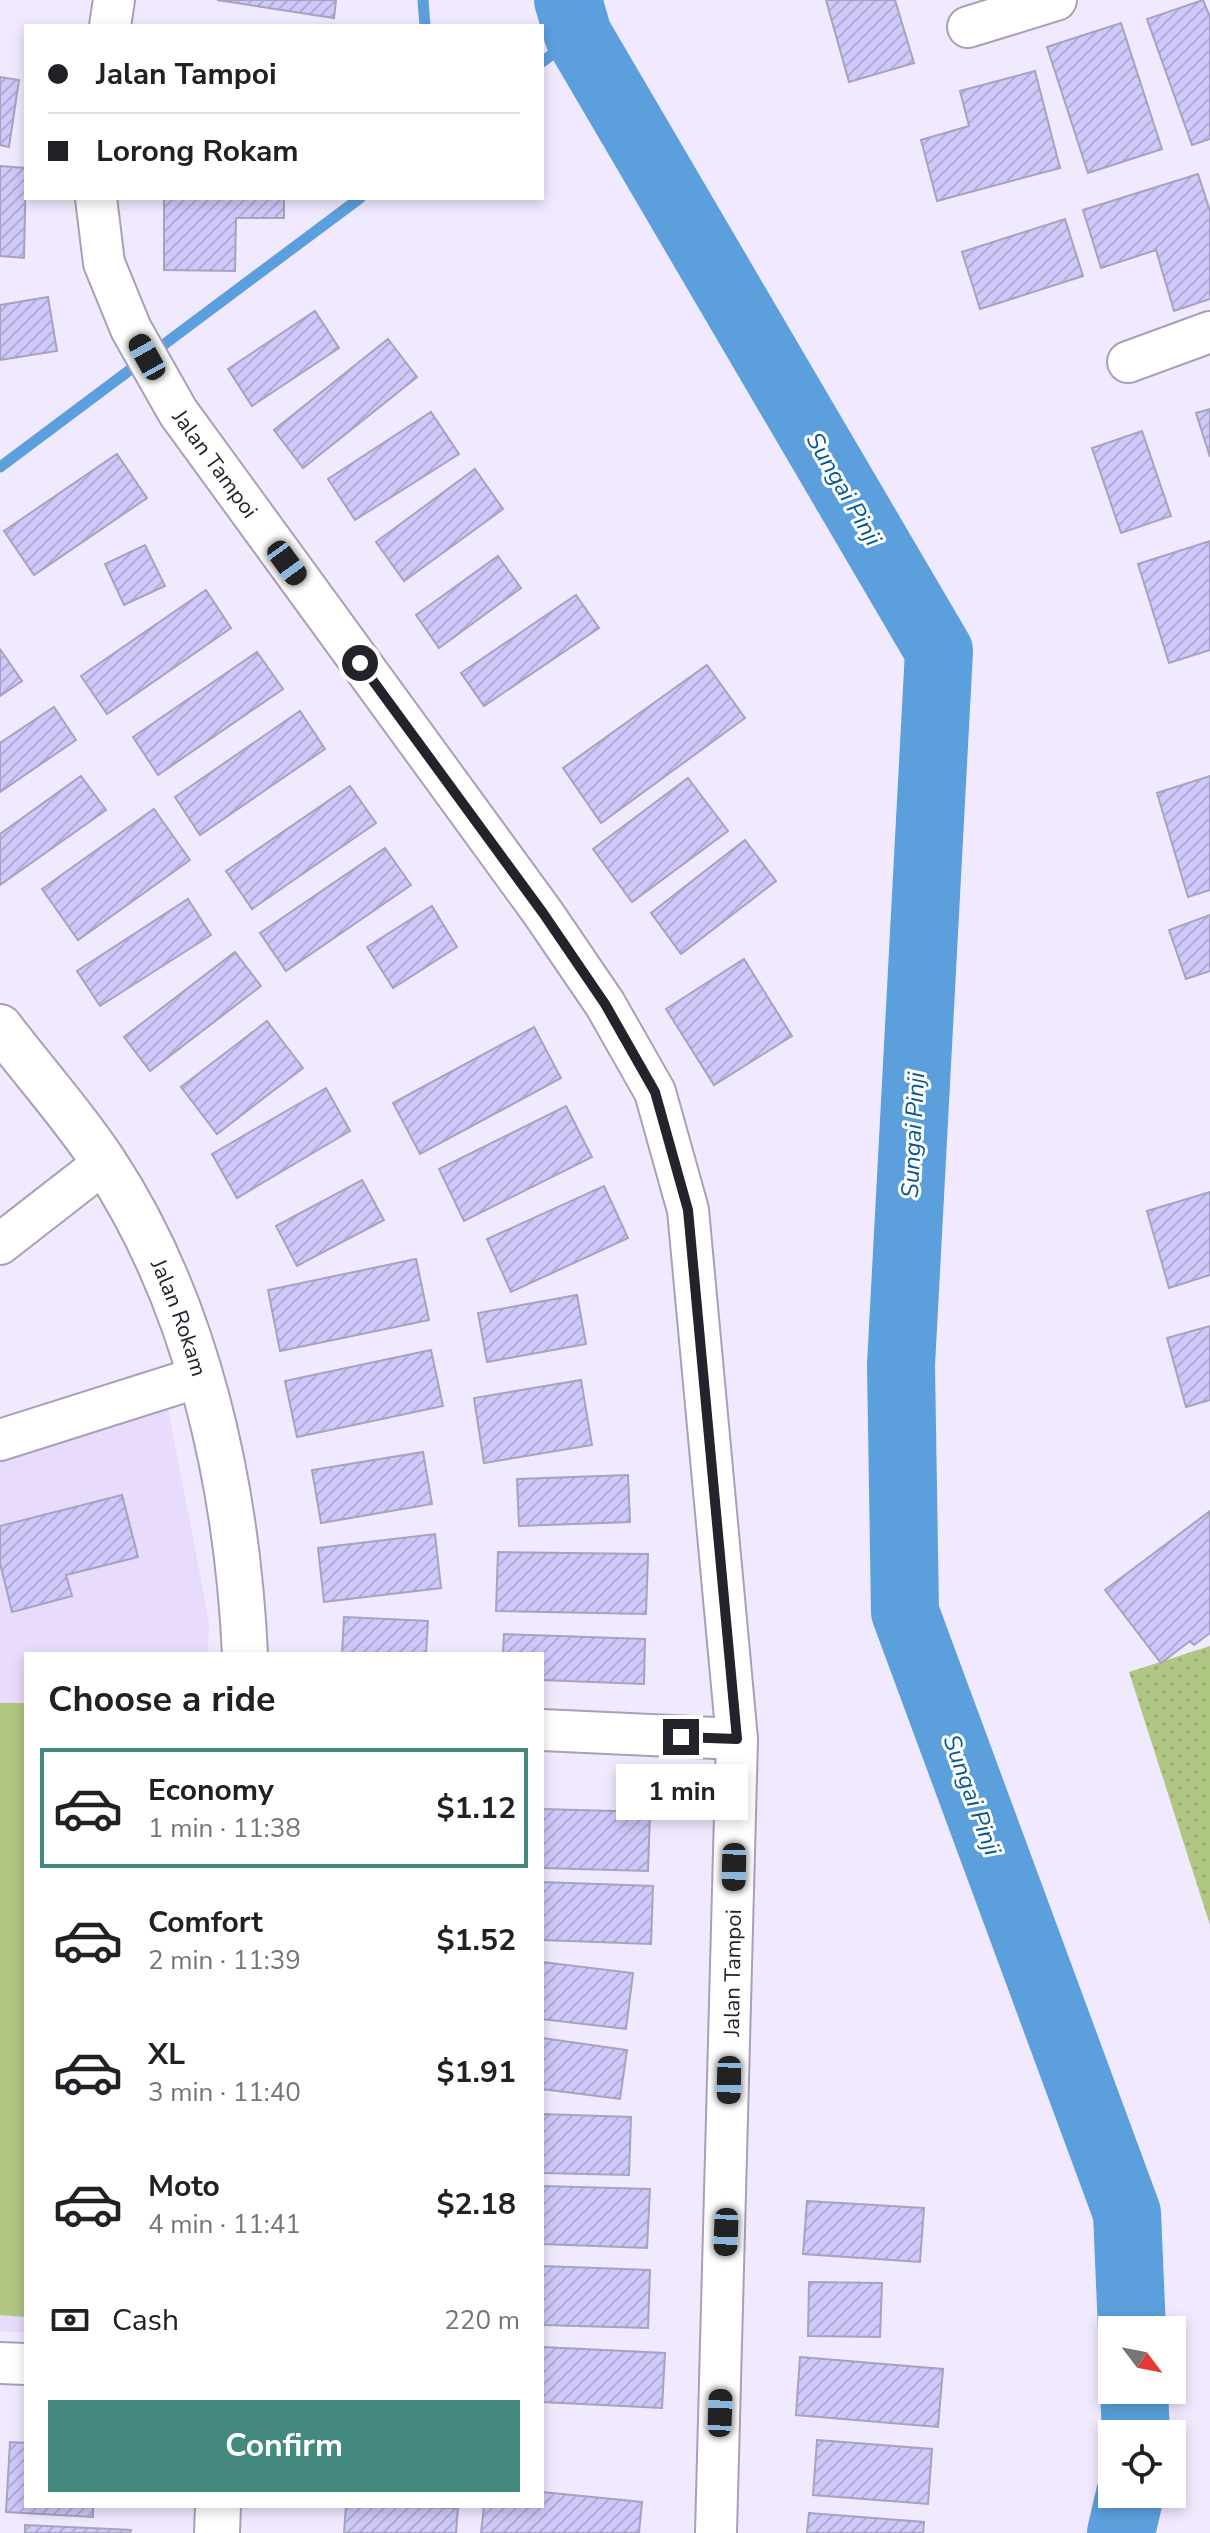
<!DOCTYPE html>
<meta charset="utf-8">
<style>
:root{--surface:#fff;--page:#f6f6f6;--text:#202124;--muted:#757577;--line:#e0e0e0;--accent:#438980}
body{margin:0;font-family:"Nunito Sans",sans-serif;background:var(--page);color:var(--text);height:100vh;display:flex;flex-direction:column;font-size:30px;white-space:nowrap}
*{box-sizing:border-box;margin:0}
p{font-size:26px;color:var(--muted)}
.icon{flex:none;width:44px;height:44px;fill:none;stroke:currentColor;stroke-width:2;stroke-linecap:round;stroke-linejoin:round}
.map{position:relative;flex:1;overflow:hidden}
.panel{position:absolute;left:24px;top:1652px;width:520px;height:856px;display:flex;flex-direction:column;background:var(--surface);border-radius:0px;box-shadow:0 4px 12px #0003}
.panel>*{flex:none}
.guide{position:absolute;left:24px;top:24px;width:520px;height:176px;border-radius:0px;box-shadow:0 4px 12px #0003;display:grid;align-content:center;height:176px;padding:0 24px;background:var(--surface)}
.needle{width:52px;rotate:122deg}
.fabs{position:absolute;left:1098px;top:2316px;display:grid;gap:16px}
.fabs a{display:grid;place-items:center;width:88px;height:88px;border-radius:0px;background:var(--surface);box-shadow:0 4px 12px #0003;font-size:40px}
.end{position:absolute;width:36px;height:36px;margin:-18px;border:10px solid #26222c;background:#fff;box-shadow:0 0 0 4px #fff}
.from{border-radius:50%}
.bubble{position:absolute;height:56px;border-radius:0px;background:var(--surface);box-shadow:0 4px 12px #0003;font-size:26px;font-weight:700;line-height:56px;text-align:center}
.car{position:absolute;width:24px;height:48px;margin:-24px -12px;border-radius:10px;box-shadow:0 0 6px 2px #0007;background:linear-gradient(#222 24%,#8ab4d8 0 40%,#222 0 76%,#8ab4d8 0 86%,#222 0)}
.guide b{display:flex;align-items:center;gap:28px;height:76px;font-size:30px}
.guide b+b{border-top:2px solid var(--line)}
.guide i{width:20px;height:20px;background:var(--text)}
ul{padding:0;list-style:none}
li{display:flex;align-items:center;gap:24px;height:120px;margin:0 16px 12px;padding:0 8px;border:4px solid transparent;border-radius:0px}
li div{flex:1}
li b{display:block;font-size:30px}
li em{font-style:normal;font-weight:700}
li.selected{border-color:var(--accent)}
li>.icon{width:72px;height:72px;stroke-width:1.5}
h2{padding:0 24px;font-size:36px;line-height:96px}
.pay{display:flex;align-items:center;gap:20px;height:88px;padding:0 24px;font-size:30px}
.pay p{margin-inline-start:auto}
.primary-button{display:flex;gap:16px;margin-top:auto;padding:16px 24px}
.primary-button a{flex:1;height:92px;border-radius:0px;background:var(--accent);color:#fff;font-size:32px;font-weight:700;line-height:92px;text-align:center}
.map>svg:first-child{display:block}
.built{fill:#e8dbfc}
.grass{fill:url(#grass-dots)}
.garden{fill:#b0c683}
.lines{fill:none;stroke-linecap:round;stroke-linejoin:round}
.stream{stroke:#5ba0dd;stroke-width:11}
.river{stroke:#5ba0dd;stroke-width:68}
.building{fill:url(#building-hatch);stroke:#a5a3bd;stroke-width:2}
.minor-casing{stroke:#a99fb8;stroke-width:44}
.major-casing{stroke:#a99fb8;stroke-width:48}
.minor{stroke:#fff;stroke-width:40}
.major{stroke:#fff;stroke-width:44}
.route{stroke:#26222c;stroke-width:10}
.labels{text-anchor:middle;stroke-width:6;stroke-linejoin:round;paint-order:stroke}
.street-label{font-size:22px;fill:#26222c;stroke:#fff}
.water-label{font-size:24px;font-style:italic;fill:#085992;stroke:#fff}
</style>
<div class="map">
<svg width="1210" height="2533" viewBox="0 0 1210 2533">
<defs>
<pattern id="grass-dots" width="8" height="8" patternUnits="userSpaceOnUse" patternTransform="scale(2)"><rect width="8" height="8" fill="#b0c683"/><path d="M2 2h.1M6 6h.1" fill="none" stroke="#97aa71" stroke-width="1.8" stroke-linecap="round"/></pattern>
<pattern id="building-hatch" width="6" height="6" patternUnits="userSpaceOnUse" patternTransform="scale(2)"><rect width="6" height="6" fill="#cec9fa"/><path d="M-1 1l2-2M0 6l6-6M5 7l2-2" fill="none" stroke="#b1acd6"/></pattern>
</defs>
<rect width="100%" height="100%" fill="#f1e9fe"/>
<path class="built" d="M164 1387 209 1622 208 1654H26V2333L0 2331V1440Z"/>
<path class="grass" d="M1210 1646V1925L1129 1672Z"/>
<path class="garden" d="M0 1703H26V2317L0 2315Z"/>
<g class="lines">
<path class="stream" d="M423 0 425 26
M542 62 578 35
M0 467 360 198"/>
<path class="river" d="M568 0 578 35 939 651 901 1365 905 1612 1127 2213 1132 2330
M1134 2390 1136 2434
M1121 2533 1130 2494"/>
</g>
<path class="building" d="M217 0H336L334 18Z
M826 0H895L914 63 849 82Z
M1203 0 1210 17V139L1192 145 1147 19Z
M1121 23 1162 149 1088 173 1047 47Z
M1035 71 1060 168 937 201 921 140 969 126 960 91Z
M0 77 19 80 9 147 0 145Z
M0 166 26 168 24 258 0 256Z
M1198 174 1210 211V299L1174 311 1156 250 1101 268 1083 210Z
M164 198H284V218H236L235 271 164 270Z
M1065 219 1083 276 980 309 962 252Z
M48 297 57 351 0 360V305Z
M315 311 339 348 252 406 228 369Z
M388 339 417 377 303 468 274 430Z
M1210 409V457L1196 413Z
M431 412 459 454 355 520 328 479Z
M1142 431 1171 516 1121 533 1092 448Z
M117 454 147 498 34 575 4 531Z
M475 469 503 509 404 581 376 542Z
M1210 541V650L1169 663 1138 564Z
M145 545 165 586 124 605 105 564Z
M498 556 521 588 439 648 416 615Z
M206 590 231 628 107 714 81 676Z
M576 595 599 628 484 706 461 673Z
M0 649 22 681 0 696Z
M257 652 283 689 158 775 133 737Z
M707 665 745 718 601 823 563 768Z
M54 707 76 740 0 792V743Z
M300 711 325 749 200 835 175 797Z
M81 776 106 810 0 885V834Z
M1210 776V890L1188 897 1157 793Z
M688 778 728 831 632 902 593 849Z
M350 786 376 823 252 909 226 871Z
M154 809 190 860 78 940 42 889Z
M745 840 776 881 681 954 651 913Z
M385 848 411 885 286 971 260 933Z
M188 899 211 935 100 1006 77 971Z
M432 906 457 947 393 988 367 947Z
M1210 915V971L1186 979 1169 930Z
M235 952 261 986 150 1071 124 1037Z
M744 959 792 1036 714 1085 666 1009Z
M267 1021 303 1068 217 1134 181 1087Z
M534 1027 561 1078 420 1154 393 1103Z
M326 1088 350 1131 237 1198 212 1154Z
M566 1106 592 1157 464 1221 439 1169Z
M362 1180 384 1220 297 1266 276 1226Z
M604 1186 628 1238 511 1292 487 1239Z
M1210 1192V1275L1169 1288 1147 1211Z
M416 1259 429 1320 280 1351 268 1290Z
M577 1295 586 1344 487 1362 478 1313Z
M1210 1326V1400L1186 1407 1167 1338Z
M431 1350 443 1406 297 1437 285 1381Z
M581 1380 592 1445 484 1463 474 1398Z
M423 1452 432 1504 321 1523 312 1470Z
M628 1475 630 1522 519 1526 517 1479Z
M122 1495 138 1557 66 1575 72 1596 12 1612 0 1563V1526Z
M1210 1511V1633L1194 1645 1190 1641 1161 1663 1105 1590Z
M435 1534 441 1588 324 1602 318 1548Z
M498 1552 648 1554 646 1614 496 1611Z
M344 1617 428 1621 426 1654H342Z
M504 1634 645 1639 644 1684 542 1680V1654H503Z
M542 1809 650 1812 648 1871 542 1868Z
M542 1882 653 1886 651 1944 542 1940Z
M542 1962 633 1973 626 2029 542 2019Z
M542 2038 627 2050 620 2099 542 2089Z
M542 2114 631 2117 629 2175 542 2173Z
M542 2186 650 2189 647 2248 542 2244Z
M807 2201 924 2208 920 2262 803 2254Z
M542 2266 650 2270 648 2328 542 2325Z
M809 2282 882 2283 880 2337 808 2336Z
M542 2347 665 2353 662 2408 542 2402Z
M800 2357 943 2369 938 2427 796 2415Z
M817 2440 932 2449 928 2504 813 2495Z
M10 2442 26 2443V2506H93V2517L6 2512Z
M542 2492 642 2502 639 2533H481L484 2506H542Z
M346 2506 458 2508 456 2533H344Z
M809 2513 924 2522 923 2533H807Z
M25 2525 131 2530 130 2533H25Z"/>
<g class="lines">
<g class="minor-casing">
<g id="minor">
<path d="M110 26 114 0"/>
<path d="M968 27 1056 0"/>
<path id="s1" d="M96 198 104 263 131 329 178 412 543 913 605 1004 655 1092 688 1210 737 1739 716 2533"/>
<path d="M1128 362 1210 332"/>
<path d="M0 1244 104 1163"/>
<path d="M0 1440 199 1377"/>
<path d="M542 1730 737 1739"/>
<path d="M0 2363 26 2364"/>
</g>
</g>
<g class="major-casing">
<g id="major">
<path id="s2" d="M0 1027C34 1072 73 1115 104 1162 198 1304 237 1486 245 1654"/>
<path d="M217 2533 218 2506"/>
</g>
</g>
<use href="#minor" class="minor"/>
<use href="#major" class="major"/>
</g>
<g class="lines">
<path class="route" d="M360 663 543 913 605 1004 655 1092 688 1210 737 1739 681 1737"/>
</g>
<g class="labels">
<g class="street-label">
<text dy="8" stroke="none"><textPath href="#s1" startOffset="296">Jalan Tampoi</textPath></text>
<text dy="8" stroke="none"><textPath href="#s2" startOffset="344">Jalan Rokam</textPath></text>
<text transform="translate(732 1973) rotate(-89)" y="8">Jalan Tampoi</text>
</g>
<g class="water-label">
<text transform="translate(844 489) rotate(60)" y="8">Sungai Pinji</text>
<text transform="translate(913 1135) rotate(-87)" y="8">Sungai Pinji</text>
<text transform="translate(972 1795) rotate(70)" y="8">Sungai Pinji</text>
</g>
</g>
</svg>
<div class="fabs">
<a><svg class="needle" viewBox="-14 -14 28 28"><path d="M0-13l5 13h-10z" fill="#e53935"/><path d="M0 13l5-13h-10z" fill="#757577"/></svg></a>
<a><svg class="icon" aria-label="locate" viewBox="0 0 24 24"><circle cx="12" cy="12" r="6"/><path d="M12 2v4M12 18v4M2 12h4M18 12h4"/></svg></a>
</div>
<i class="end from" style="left:360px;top:663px"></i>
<i class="end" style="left:681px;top:1737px"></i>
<div class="bubble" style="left:616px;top:1764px;width:132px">1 min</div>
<i class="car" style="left:147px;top:357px;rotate:331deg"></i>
<i class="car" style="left:287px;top:563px;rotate:144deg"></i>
<i class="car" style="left:734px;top:1867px;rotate:181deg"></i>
<i class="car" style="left:729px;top:2080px;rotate:181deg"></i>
<i class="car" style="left:726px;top:2232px;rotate:182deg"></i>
<i class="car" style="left:720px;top:2413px;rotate:2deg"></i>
<div class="guide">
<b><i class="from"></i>Jalan Tampoi</b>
<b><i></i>Lorong Rokam</b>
</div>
<section class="panel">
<h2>Choose a ride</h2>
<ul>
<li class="selected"><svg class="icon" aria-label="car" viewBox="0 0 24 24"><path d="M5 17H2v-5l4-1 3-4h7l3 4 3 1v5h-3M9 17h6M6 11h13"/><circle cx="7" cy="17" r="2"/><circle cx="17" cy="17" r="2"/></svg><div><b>Economy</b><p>1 min · 11:38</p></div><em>$1.12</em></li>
<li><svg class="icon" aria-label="car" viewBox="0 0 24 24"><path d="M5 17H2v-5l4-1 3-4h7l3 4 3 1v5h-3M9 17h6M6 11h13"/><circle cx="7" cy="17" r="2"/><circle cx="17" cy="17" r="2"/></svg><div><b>Comfort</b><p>2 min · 11:39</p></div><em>$1.52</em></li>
<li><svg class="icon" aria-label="car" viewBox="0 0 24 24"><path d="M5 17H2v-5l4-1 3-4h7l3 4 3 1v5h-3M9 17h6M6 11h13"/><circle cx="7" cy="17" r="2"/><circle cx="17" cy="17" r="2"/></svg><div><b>XL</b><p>3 min · 11:40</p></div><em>$1.91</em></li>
<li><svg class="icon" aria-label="car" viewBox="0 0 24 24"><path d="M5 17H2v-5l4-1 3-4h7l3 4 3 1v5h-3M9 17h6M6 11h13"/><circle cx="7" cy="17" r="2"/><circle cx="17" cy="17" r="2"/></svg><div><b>Moto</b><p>4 min · 11:41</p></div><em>$2.18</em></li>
</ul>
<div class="pay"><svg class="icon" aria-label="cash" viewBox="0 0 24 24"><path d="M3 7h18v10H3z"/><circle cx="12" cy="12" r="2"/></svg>Cash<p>220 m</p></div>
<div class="primary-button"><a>Confirm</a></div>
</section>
</div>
